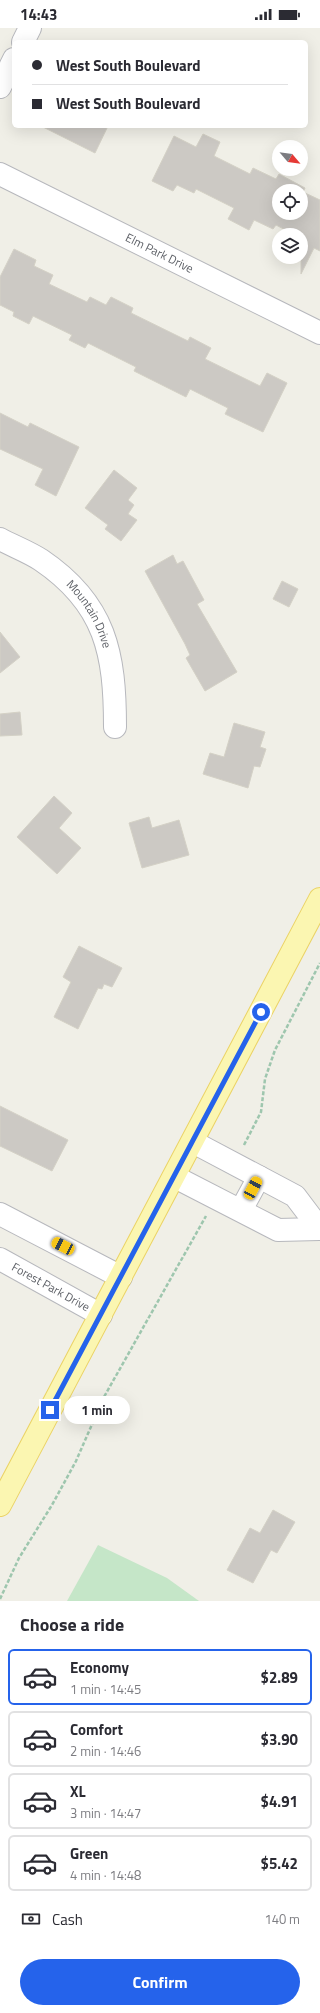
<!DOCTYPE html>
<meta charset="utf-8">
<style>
:root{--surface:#fff;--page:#f2f2f3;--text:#2b2b33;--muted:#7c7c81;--line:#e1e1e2;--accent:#2563eb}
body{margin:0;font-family:"Titillium Web",sans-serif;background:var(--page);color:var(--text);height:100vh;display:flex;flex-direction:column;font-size:15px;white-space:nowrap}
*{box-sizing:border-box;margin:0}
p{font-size:13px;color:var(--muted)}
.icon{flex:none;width:22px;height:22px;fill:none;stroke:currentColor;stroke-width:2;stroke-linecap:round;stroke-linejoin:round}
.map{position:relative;height:1573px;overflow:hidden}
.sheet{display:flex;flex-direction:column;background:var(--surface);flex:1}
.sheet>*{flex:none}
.guide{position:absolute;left:12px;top:12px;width:296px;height:88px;border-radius:6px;box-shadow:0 4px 16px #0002;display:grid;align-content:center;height:88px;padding:0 20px;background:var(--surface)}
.needle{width:26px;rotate:119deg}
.buttons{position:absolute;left:272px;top:112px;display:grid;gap:8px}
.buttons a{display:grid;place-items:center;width:36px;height:36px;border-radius:50%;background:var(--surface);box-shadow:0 4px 16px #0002;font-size:20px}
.end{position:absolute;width:18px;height:18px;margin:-9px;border:5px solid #2563eb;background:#fff;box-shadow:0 0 0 2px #fff}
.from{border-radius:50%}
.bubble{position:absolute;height:28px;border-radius:14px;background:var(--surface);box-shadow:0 4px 16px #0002;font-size:13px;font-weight:700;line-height:28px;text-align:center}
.car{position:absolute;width:12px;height:24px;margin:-12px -6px;border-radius:5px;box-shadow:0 0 3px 1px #0007;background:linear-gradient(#f5c518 24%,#345 0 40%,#f5c518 0 76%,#345 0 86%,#f5c518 0)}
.guide b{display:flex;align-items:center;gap:14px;height:38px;font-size:15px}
.guide b+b{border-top:1px solid var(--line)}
.guide i{width:10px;height:10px;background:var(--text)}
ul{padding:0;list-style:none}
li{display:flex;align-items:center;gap:12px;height:56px;margin:0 8px 6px;padding:0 12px;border:2px solid var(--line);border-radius:6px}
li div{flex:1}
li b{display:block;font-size:15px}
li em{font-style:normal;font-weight:700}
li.current{border-color:var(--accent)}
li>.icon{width:36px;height:36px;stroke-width:1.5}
h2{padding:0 20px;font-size:18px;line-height:48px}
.pay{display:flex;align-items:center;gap:10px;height:44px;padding:0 20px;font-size:15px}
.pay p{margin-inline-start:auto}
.action{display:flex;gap:8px;margin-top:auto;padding:8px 20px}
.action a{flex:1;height:46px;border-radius:24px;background:var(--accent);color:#fff;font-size:16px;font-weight:700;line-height:46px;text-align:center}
.status{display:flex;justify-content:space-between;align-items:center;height:28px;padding:0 20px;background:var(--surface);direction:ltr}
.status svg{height:11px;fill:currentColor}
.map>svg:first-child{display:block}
.green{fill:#c5e6c8}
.building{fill:#ccc9c4;stroke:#d4d1c6;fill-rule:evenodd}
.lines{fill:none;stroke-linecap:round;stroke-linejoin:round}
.minor-casing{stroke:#b7b8bd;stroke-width:24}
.major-casing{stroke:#ebd365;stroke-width:24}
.path{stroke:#9ec6ae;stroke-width:2.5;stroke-dasharray:4 2;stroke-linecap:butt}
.minor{stroke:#fff;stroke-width:22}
.major{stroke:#fbf6b1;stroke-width:22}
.route{stroke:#2563eb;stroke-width:5}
.labels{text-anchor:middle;stroke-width:3.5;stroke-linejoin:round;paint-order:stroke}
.street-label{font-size:12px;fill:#5e6167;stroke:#fff}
</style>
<div class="status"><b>14:43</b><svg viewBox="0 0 49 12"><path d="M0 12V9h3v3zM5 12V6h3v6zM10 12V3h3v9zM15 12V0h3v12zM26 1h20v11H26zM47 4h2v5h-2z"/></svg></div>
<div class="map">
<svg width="320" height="1573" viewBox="0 0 320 1573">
<rect width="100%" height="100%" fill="#f0efe7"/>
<path class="green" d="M98 1517 167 1550 199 1573H67Z"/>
<path class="building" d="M41 98H108L95 125Z
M203 106 220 114 214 128 250 146 253 140 276 151 279 146 305 160 303 164 320 172V223L314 220 301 246V207H295L276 197 273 201 254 192 249 202 228 191 234 180 196 161 194 165 177 157 173 163 152 153 174 108 196 119ZM279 163H301V185H279Z
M14 221 36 232 34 238 53 247 49 256 87 274 90 269 106 277 111 269 133 280 131 285 188 313 190 309 211 320 205 331 260 358 267 345 287 355 263 404 225 386 228 380 190 361 186 369 134 343 136 339 88 315 85 320 69 312 72 307 33 288 29 296 13 288 14 284 0 277V249Z
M0 385 28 399 30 395 79 419 56 468 35 457 43 441 0 421Z
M114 442 137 460 128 472 134 477 128 486 137 492 121 513 105 501 108 497 85 480Z
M173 527 177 536 183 533 204 572 197 576 237 644 205 663 186 630 190 627 185 616 145 543Z
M282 553 298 561 289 579 273 571Z
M0 604 20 629 0 645Z
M20 684 22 707 0 708V686Z
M234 695 265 704 260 719 266 721 260 739 254 738 248 760 203 746 210 725 224 729Z
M54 768 72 785 59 800 81 820 57 846 17 809Z
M149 789 152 800 179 792 189 827 142 840 129 795Z
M79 918 122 940 112 959 104 956 102 961 98 960 78 1001 54 989 71 954 63 949Z
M0 1078 68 1112 52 1143 0 1118Z
M273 1482 295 1494 277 1525 271 1522 253 1555 227 1542 250 1500 260 1505Z"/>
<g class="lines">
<g class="minor-casing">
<g id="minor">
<path d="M23 14 30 0"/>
<path d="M0 59 14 31"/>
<path id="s1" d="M0 146 320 305"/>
<path id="s2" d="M0 511C13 518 29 524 41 532 106 576 115 626 115 699"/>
<path d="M193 1114 295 1168 320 1201"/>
<path d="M175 1149 278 1202 319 1201"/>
<path d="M241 1182 259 1149"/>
<path d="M0 1186 121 1249"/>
<path id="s3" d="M0 1231 101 1287"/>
</g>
</g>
<g class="major-casing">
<path id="major" d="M0 1477 320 871"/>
</g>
<path class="path" d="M244 1117 261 1084 265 1051 275 1022 320 935
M0 1571 19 1530 52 1477 76 1433 104 1369 206 1188"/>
<use href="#minor" class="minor"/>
<use href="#major" class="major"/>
</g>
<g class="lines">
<path class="route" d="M50 1382 261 984"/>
</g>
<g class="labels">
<g class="street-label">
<text dy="4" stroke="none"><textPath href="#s1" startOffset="178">Elm Park Drive</textPath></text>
<text dy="4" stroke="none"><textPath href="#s2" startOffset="120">Mountain Drive</textPath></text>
<text dy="4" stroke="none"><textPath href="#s3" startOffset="58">Forest Park Drive</textPath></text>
</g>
</g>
</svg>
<div class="buttons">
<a><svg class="needle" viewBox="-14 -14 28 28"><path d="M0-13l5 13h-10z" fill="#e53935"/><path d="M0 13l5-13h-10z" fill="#7c7c81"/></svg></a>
<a><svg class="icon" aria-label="locate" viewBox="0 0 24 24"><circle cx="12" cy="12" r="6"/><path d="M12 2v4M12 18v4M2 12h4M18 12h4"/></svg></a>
<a><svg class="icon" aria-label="layers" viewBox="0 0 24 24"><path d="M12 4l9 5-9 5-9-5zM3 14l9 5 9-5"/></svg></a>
</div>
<i class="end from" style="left:261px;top:984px"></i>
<i class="end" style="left:50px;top:1382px"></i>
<div class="bubble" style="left:64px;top:1368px;width:66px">1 min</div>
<i class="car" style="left:253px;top:1160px;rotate:28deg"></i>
<i class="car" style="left:63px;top:1218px;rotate:297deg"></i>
<div class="guide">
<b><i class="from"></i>West South Boulevard</b>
<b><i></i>West South Boulevard</b>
</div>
</div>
<section class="sheet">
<h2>Choose a ride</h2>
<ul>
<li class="current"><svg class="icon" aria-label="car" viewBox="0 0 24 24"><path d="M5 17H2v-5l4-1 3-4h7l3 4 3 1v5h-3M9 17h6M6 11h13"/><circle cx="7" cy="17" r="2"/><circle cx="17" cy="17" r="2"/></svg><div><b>Economy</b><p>1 min · 14:45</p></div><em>$2.89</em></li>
<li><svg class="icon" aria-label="car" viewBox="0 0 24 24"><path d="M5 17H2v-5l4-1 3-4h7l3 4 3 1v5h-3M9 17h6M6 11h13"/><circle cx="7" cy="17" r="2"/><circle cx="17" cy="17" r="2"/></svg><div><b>Comfort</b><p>2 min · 14:46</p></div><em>$3.90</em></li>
<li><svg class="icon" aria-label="car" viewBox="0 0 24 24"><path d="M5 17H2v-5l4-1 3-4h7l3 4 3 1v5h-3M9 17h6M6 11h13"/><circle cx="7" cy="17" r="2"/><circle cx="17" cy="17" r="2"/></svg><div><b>XL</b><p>3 min · 14:47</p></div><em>$4.91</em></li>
<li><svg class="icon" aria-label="car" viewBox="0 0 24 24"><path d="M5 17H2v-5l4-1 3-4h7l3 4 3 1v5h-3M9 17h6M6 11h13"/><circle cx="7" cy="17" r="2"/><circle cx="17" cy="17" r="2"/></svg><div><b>Green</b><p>4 min · 14:48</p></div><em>$5.42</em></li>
</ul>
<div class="pay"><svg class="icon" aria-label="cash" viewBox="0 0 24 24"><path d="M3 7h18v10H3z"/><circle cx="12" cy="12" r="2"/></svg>Cash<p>140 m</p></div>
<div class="action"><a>Confirm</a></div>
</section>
